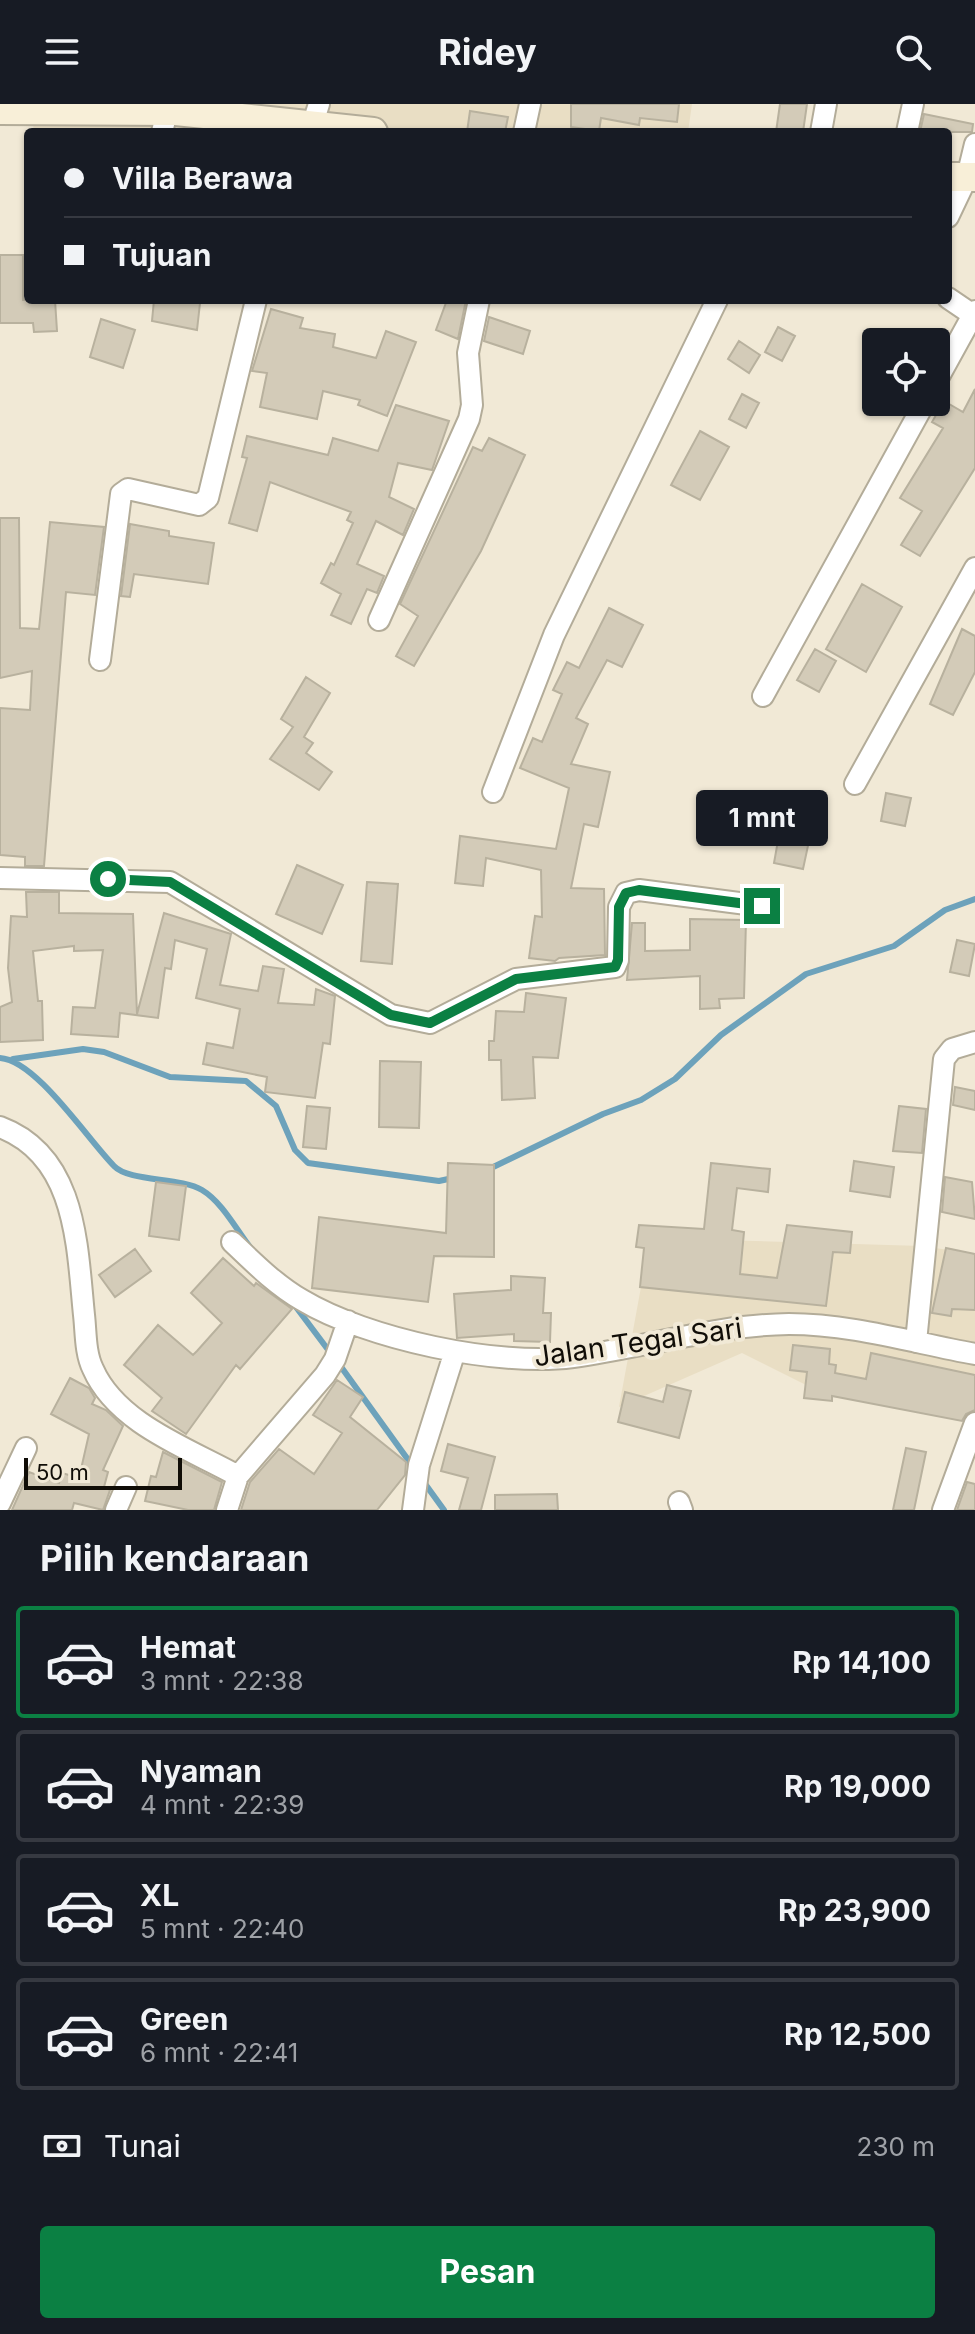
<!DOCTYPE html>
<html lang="id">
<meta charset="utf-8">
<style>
:root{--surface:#171b24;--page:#20242c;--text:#f1f3f6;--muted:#9ea1a6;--line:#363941;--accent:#0b8043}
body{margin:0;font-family:Inter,sans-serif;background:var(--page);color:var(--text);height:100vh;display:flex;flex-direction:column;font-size:30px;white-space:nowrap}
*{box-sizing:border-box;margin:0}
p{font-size:26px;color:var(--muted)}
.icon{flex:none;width:44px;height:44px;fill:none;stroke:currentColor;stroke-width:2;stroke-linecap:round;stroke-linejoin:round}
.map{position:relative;height:1406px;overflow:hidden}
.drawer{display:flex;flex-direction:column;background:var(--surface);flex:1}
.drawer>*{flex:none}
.guide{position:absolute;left:24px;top:24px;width:928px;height:176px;border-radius:8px;box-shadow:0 2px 6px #0004;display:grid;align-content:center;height:176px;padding:0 40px;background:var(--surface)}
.fabs{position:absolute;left:862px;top:224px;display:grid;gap:16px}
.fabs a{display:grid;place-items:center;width:88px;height:88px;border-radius:8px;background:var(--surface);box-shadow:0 2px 6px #0004;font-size:40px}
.scale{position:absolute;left:24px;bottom:20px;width:158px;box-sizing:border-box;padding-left:8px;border:4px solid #100d07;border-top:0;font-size:22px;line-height:28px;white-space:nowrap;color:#100d07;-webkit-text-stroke:6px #f1e9d6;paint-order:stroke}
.end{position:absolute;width:36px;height:36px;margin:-18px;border:10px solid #0b8043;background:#fff;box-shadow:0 0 0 4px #fff}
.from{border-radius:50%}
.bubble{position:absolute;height:56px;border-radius:8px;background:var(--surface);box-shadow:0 2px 6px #0004;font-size:26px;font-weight:700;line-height:56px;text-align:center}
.guide b{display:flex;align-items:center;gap:28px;height:76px;font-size:30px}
.guide b+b{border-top:2px solid var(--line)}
.guide i{width:20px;height:20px;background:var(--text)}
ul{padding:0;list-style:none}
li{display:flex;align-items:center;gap:24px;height:112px;margin:0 16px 12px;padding:0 24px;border:4px solid var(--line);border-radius:8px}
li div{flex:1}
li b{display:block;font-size:30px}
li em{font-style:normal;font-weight:700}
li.current{border-color:var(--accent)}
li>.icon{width:72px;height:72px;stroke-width:1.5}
h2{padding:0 40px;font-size:36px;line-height:96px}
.pay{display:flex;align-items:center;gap:20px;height:88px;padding:0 40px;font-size:30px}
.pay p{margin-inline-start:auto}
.cta{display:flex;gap:16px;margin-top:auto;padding:16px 40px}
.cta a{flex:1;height:92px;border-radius:8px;background:var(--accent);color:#fff;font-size:32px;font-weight:700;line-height:92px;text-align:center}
header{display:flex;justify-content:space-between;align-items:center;height:104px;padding:0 40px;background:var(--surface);font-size:36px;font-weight:700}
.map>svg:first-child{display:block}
.built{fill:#e9dec4}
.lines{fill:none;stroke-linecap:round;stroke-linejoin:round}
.stream{stroke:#6da2bb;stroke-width:6}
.building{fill:#d3cbb8;stroke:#b8b19e;stroke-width:2}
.street-casing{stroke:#b3ac99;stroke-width:24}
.secondary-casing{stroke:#b3ac99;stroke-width:32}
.street{stroke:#fff;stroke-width:20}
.secondary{stroke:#f8efd8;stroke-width:28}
.route{stroke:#0b8043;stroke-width:10}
.labels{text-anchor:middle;stroke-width:8;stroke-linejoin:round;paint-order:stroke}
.street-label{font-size:28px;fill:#100d07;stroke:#f1e9d6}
</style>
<header><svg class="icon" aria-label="menu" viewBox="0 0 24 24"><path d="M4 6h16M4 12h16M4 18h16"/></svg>Ridey<svg class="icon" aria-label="search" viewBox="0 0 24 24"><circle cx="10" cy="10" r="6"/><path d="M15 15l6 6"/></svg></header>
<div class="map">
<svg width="975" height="1406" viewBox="0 0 975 1406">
<rect width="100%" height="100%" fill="#f1e9d6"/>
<path class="built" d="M0 0H692L688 28H33L35 5Z
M650 1134 922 1142 975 1150V1312L814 1285 742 1249 619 1303Z"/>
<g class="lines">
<path class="stream" d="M0 954C36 956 88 1036 114 1062 129 1078 180 1073 202 1086 222 1098 236 1125 250 1143
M13 955 83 945 104 948 170 973 246 977 276 1002 295 1046 308 1059 439 1077 453 1074
M487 1066 603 1010 641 996 675 975 721 931 806 870 894 842 945 806 975 795
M293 1199 332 1251
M339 1260 414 1364
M423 1377 444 1406"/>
</g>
<path class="building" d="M571 0H679L677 18 640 14 639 21 601 14 599 27 571 23Z
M780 0H807L803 28H776Z
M470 7 508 13 505 28H467Z
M924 10 973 20 972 28H920Z
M0 151H23V196H55L57 227 34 228 33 219H0Z
M154 196 200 199 197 226 152 217Z
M447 196H466L458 235 436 226Z
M271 205 303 214 300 224 335 230 333 243 376 254 386 227 416 238 387 312 358 301 360 296 323 287 317 315 260 303 267 269 252 267Z
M489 213 530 227 523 250 484 237Z
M101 215 135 226 123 264 90 253Z
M778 223 795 232 782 257 765 248Z
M739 237 760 251 749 269 728 255Z
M975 285V364L920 452 901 441 922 407 900 394 943 324 932 318 944 297 963 308Z
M742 290 759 299 746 324 729 315Z
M396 301 449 317 432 366 398 359 389 393 414 405 403 431 376 417 357 460 384 472 377 489 367 485 351 520 331 511 341 490 321 479 331 459 334 461 353 419 347 416 351 408 270 378 257 427 229 419 247 354 242 353 247 332 328 351 333 334 378 347Z
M700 327 729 343 700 396 671 381Z
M489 334 525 351 481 447 414 562 396 552 418 512 400 500 473 343 482 347Z
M0 414H19L20 524 39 525 50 418 104 423 95 491 66 488 44 762H25V753L0 751V604L30 606 32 567 0 574Z
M130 420 169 427V432L214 439 208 480 134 470 130 493 121 492Z
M862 480 902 503 866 568 826 545Z
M609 504 643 521 622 563 607 556 576 614 588 620 571 660 610 668 598 723 584 720 571 784 604 785 605 851 559 854 555 857 529 854 535 812 542 813 541 766 486 754 483 782 455 779 460 732 556 745 569 684 520 664 533 634 542 638 562 590 553 586 567 558 579 564Z
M962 525 975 532V568L953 611 930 600Z
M815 545 836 557 819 588 797 576Z
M306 573 330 589 304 633 313 639 306 649 332 668 319 686 270 655 293 623 281 615Z
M886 689 911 694 905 722 881 717Z
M779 731 809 737 803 765 774 759Z
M297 761 343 781 322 830 276 810Z
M367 778 398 780 392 860 361 857Z
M26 788H59V809L133 810 137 910 164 809 231 830 220 881 258 887 263 862 284 865 278 899 314 901 316 885 335 892 330 940 323 939 315 994 265 988 267 973 203 960 207 939 233 944 240 905 196 894 207 845 175 836 171 865 165 864 158 914 120 909 118 933 71 930 73 903 95 904 103 846 74 847V842L33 847 38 897H42L43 936 0 938V903L12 898 8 864 11 812 27 813Z
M690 815 746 816 744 894 719 895 720 904 700 905V872L627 876 632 819H645V847L690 846Z
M957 836 975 840 969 872 950 868Z
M526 889 566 894 558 954 533 953 535 994 502 996 501 956H489V937H494L496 907 524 908Z
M380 957 421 958 419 1024 379 1023Z
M955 983 975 987V1006L953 1001Z
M307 1002 330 1004 326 1045 303 1043Z
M899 1002 926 1005 922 1049 893 1047Z
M854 1057 894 1063 890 1093 850 1087Z
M448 1059 494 1061V1153L434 1152 428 1198 312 1184 319 1113 446 1129Z
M711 1059 770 1065 768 1088 737 1084 732 1126 744 1128 740 1170 777 1174 787 1121 852 1128 850 1149 833 1148 826 1202 640 1183 644 1144 636 1143 639 1121 704 1125Z
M945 1073 972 1078 975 1115 942 1108Z
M156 1078 186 1082 179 1136 149 1132Z
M946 1144 975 1150V1206L952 1205 951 1212 932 1209Z
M135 1145 151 1167 115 1193 99 1171Z
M223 1154 254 1182 256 1179 292 1205 240 1265 236 1261 186 1330 152 1307 162 1294 124 1261 158 1221 193 1251 197 1247 222 1219 191 1189Z
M511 1172 545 1174 543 1209H551L550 1238 514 1237V1230L457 1234 454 1190 511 1186Z
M793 1241 830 1245 829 1260 836 1261 835 1269 866 1275 871 1249 975 1271V1306L966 1310 962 1317 832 1292V1297L804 1294 807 1268 790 1266Z
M70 1274 89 1284 95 1294 92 1300 106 1306 123 1322 103 1366 108 1368 104 1383 110 1386 103 1406 74 1399 72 1406H12L29 1368 59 1379 62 1369 79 1374 89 1330 51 1310Z
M337 1276 363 1293 350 1313 406 1358 405 1371 377 1406H241L250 1378 279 1345 314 1370 342 1329 313 1311Z
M667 1281 691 1287 679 1334 618 1318 625 1288 663 1298Z
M448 1340 495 1353 481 1406H459L468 1374 441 1367Z
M906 1344 926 1348 914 1406H893Z
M163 1348 222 1378 214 1406H188L145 1397 151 1372 156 1373Z
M967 1378 975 1380V1406H957Z
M557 1390 558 1406H495V1391Z"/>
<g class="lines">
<g class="street-casing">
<path id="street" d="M313 19 319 0
M162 28 167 8
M524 28 530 0
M821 28 826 0
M907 28 913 0
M948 113 967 73 975 40
M948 194 973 211
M936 278 975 207
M379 516 469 315 472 301 468 249 479 196
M100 556 121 390 128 385 199 401 208 394 256 196
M763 592 925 298
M855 680 975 464
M493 688 554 531 717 196
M0 774 170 778 391 911 430 919 516 875 615 863 618 856 619 803 626 789 639 786 762 802
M0 1023C77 1052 77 1142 84 1211 86 1228 85 1249 93 1265 117 1320 190 1345 238 1372
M232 1138C254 1159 276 1181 302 1196 367 1235 498 1263 573 1253 645 1243 716 1221 789 1220 852 1220 914 1239 975 1250
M916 1238 944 955 952 945 975 938
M679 1398 682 1406
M0 1399 26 1344
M116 1406 126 1383
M227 1406 238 1372 325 1271 335 1255 348 1217
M413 1406 419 1361 455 1247
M943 1406 975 1319"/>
</g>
<g class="secondary-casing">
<path id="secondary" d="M0 6 176 7 373 28
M948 73H975"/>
</g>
<use href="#street" class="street"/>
<use href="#secondary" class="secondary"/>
</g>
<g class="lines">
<path class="route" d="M108 775 170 778 391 911 430 919 516 875 615 863 618 856 619 803 626 789 639 786 762 802"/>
</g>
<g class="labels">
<g class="street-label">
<text transform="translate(638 1238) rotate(-8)" y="10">Jalan Tegal Sari</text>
</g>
</g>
</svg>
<div class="fabs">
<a><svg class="icon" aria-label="locate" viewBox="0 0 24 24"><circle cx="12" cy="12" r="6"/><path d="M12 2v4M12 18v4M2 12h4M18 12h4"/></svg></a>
</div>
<div class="scale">50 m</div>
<i class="end from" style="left:108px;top:775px"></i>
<i class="end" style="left:762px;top:802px"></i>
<div class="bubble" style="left:696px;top:686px;width:132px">1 mnt</div>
<div class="guide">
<b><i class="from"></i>Villa Berawa</b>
<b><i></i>Tujuan</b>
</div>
</div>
<section class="drawer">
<h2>Pilih kendaraan</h2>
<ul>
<li class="current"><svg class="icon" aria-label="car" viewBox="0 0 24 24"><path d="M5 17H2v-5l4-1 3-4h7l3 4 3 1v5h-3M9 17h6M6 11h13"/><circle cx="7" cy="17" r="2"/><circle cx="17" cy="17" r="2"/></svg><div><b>Hemat</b><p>3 mnt · 22:38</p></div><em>Rp 14,100</em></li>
<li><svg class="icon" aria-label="car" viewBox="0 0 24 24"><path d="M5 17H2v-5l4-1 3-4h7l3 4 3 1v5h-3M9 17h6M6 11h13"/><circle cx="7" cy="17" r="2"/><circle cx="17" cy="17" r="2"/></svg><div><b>Nyaman</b><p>4 mnt · 22:39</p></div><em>Rp 19,000</em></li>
<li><svg class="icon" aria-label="car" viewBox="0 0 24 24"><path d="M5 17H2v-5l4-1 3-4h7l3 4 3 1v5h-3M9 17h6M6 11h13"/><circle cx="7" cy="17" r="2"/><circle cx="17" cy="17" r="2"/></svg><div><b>XL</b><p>5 mnt · 22:40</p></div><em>Rp 23,900</em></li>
<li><svg class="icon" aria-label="car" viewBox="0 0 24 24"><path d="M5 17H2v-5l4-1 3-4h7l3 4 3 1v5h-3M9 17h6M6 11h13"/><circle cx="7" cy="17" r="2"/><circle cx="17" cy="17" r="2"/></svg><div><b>Green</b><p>6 mnt · 22:41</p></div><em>Rp 12,500</em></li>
</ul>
<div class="pay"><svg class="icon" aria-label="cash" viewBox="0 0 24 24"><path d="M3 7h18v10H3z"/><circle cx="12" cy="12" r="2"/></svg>Tunai<p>230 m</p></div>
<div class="cta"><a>Pesan</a></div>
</section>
